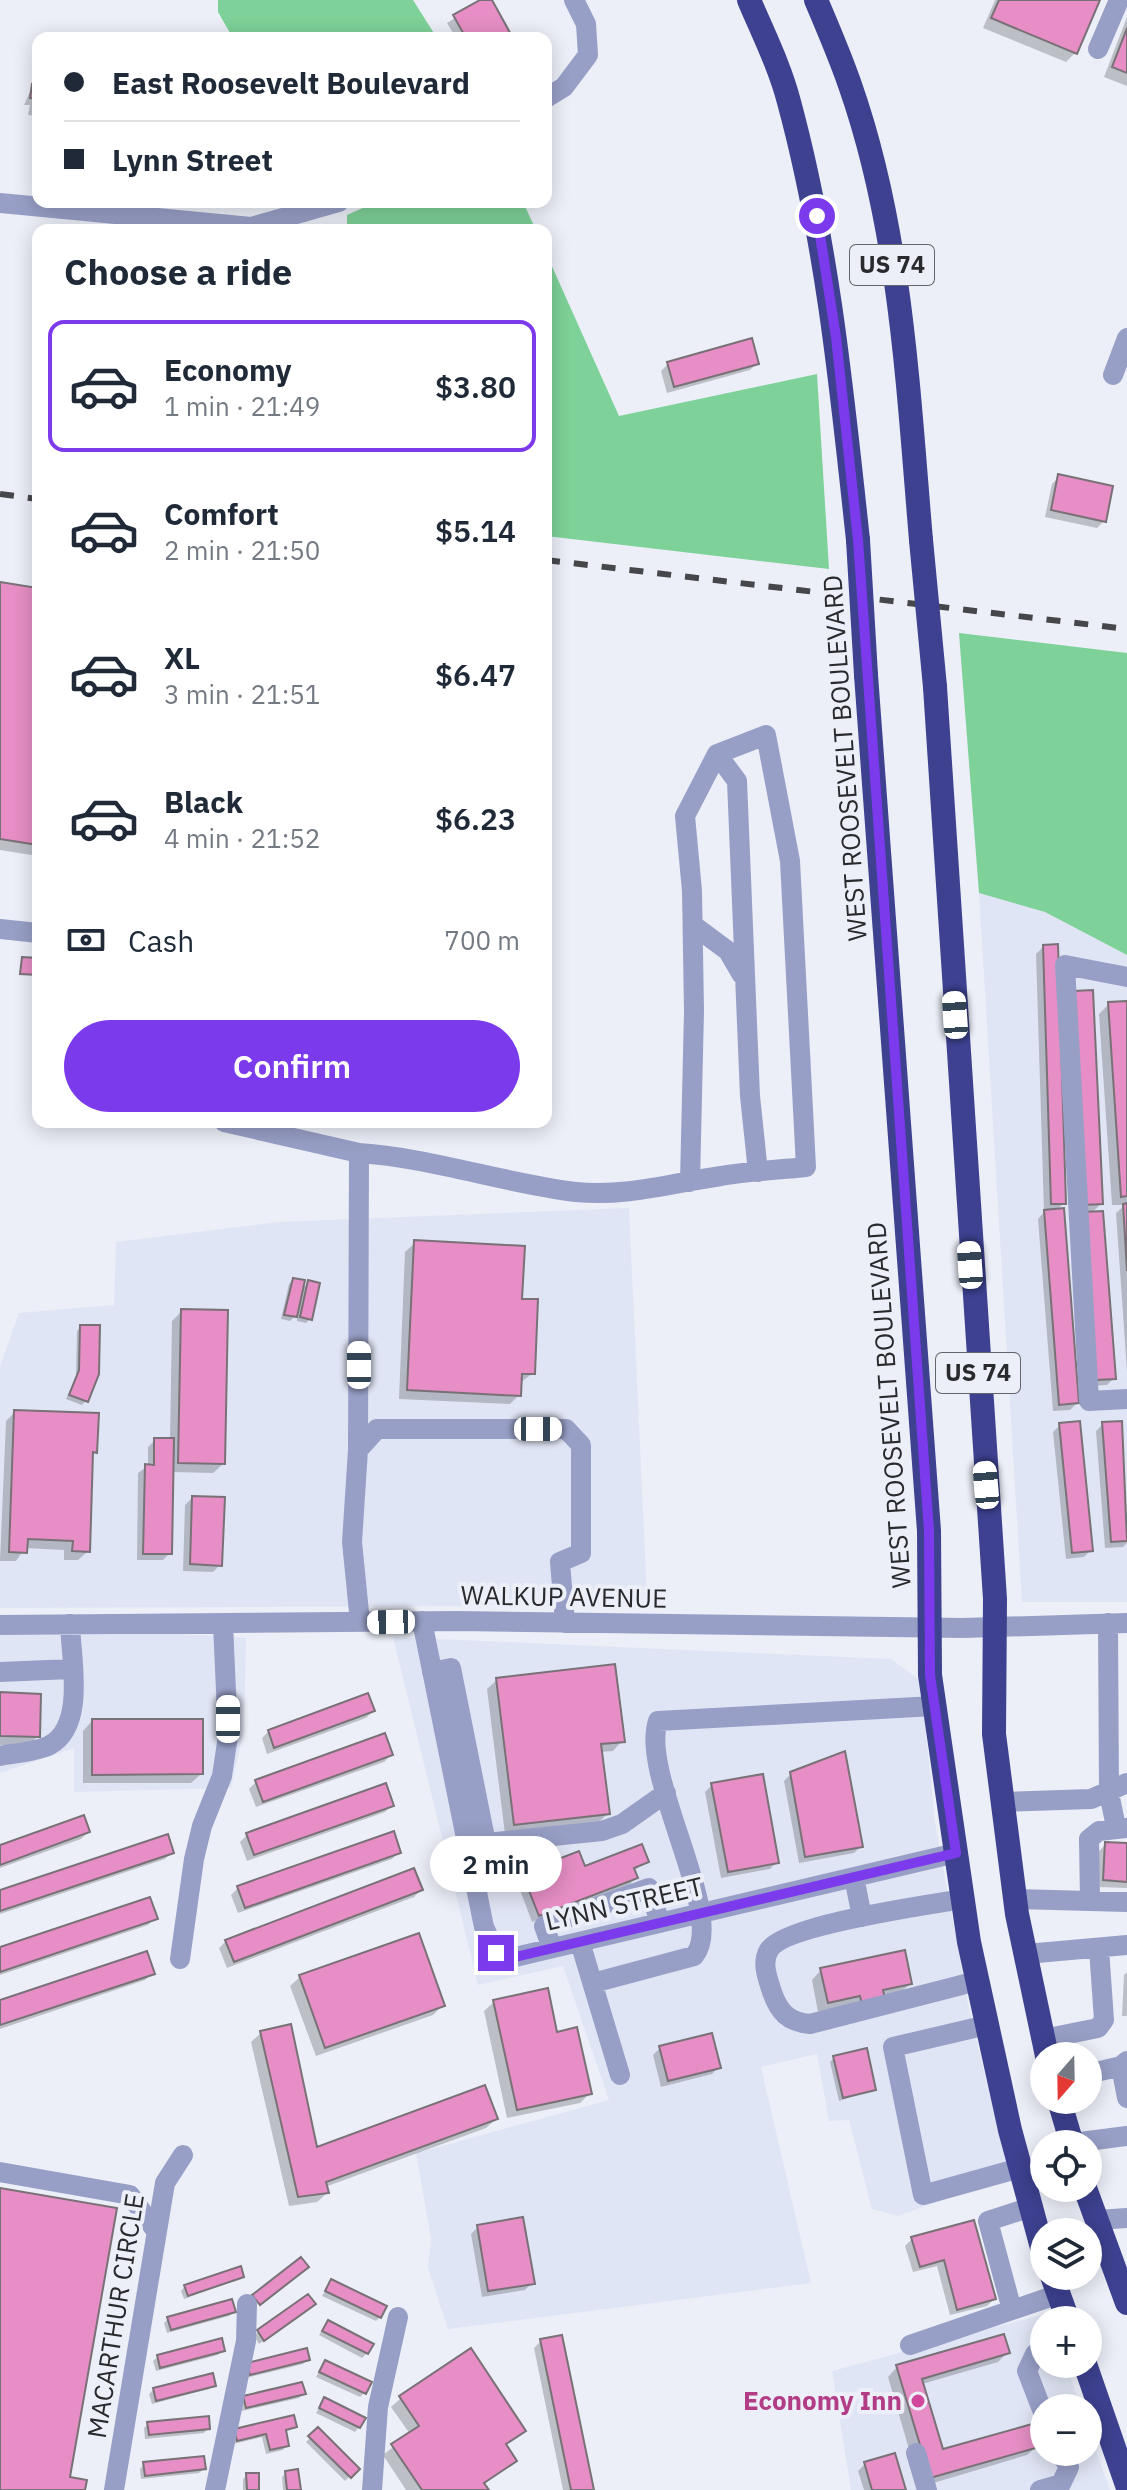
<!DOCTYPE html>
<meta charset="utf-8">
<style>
:root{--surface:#fff;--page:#f2f2f3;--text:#1f2937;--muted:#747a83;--line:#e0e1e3;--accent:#7c3aed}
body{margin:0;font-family:"IBM Plex Sans",sans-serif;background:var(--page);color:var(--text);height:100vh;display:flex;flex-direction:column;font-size:30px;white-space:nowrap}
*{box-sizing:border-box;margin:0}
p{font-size:26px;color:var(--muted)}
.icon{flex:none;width:44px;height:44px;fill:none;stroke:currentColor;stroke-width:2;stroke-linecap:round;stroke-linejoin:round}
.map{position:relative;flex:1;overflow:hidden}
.details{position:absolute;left:32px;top:224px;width:520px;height:904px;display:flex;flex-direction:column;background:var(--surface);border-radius:16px;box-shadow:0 4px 20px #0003}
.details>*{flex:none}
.banner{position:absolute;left:32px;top:32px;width:520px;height:176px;border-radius:16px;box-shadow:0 4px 20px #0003;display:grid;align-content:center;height:176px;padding:0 32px;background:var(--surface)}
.needle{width:52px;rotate:200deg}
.buttons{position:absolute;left:1030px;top:2042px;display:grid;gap:16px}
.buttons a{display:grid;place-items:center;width:72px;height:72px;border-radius:50%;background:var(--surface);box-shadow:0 4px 20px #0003;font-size:40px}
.end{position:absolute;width:36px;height:36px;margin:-18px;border:10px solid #7c3aed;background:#fff;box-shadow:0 0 0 4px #fff}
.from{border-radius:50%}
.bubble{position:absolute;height:56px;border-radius:28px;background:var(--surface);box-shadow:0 4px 20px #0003;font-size:26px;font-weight:600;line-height:56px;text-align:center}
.car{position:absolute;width:24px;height:48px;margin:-24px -12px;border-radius:10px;box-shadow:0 0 6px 2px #0007;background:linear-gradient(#fff 24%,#345 0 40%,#fff 0 76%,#345 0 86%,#fff 0)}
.banner b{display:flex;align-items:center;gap:28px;height:76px;font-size:30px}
.banner b+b{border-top:2px solid var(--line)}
.banner i{width:20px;height:20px;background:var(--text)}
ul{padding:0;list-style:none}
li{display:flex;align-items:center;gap:24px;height:132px;margin:0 16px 12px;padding:0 16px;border:4px solid transparent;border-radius:16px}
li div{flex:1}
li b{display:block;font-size:30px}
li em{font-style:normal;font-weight:600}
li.on{border-color:var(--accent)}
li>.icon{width:72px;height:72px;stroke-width:1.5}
h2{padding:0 32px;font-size:36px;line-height:96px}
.pay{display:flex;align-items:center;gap:20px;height:88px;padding:0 32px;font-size:30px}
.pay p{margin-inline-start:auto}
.button{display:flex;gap:16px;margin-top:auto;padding:16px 32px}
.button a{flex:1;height:92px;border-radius:48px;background:var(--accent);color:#fff;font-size:32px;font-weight:600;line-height:92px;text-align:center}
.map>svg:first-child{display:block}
.built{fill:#e0e5f5}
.green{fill:#7ed198}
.shadow{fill:#0003}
.building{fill:#e68ec5;stroke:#797176;stroke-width:2}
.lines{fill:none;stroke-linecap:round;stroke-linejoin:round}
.minor{stroke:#989fc6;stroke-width:20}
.highway{stroke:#3d4190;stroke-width:24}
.rail{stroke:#46474b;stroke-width:6;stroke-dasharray:14 14;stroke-linecap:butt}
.highway-bridge{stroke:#3d4190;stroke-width:24}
.route{stroke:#7c3aed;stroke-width:10}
.hotel-dot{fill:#d1479c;stroke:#eceff8;stroke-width:3}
.labels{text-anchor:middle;stroke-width:8;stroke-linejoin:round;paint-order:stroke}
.shield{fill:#eceff8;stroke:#64656a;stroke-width:2}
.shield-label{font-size:24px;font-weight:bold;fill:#292a2d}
.street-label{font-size:26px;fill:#292a2d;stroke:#eceff8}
.hotel-label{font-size:26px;font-weight:bold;fill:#b23c85;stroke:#eceff8;text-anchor:end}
</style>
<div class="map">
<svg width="1127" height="2490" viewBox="0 0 1127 2490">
<rect width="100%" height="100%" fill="#eceff8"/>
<path class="built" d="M979 893 1045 912 1127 955V1602H1022Z
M629 1208 647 1598 470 1606 0 1608V1366L19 1313 114 1305 116 1242 279 1222Z
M0 1632H149L246 1638 244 1730 231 1788 74 1792V1748L0 1773Z
M393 1637 891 1659 921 1681 935 1822 968 2004 1009 2176 898 2216 872 2209 849 2120 829 2121 817 2054 761 2067 811 2283 448 2329 428 2268 431 2239 416 2153 609 2100 563 1966 478 1985Z
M1048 2313 1051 2320H1044V2364H1066L1081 2408H1044V2452H1088V2428L1110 2490H851L832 2371Z"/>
<path class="green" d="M218 0H413L437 38H233L218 12Z
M376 202H523L536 230H347V215Z
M546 253 619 416 817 374 829 569 546 536Z
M959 633 1127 653V955L1045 912 979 893Z"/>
<path class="shadow" d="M484 0H490L511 38H456L447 23Z
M995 0H1098L1075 53 1066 62 983 28Z
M1127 17V86L1104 77Z
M38 74V143H34L37 116 28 115 30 105H24Z
M757 363 750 370 667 393 661 371 668 364Z
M1059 477 1104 521 1097 528 1045 517 1052 484Z
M0 584 38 590V856L0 850Z
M1043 947 1064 1203 1056 1211 1077 1403 1070 1410 1053 1411 1038 1219 1044 1212 1036 954Z
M1067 1000 1101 1204 1091 1213 1114 1378 1107 1385 1089 1386Z
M1127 1003V1371L1116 1213 1125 1205H1112L1099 1014 1109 1004Z
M415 1243 520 1301 533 1373 520 1383 519 1395 510 1404 399 1399 405 1252Z
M293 1280 301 1290 309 1282 310 1319 306 1323 297 1321 298 1313 290 1321 281 1319 289 1284Z
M182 1311 223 1464 213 1473 171 1472 170 1553 163 1560H137L138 1473 148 1466V1447L155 1440H170L172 1321Z
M81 1327 86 1401 82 1405 66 1399 76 1376 77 1331Z
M15 1412 95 1452 91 1456 88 1551 78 1560H64V1550L25 1548 16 1561H0L6 1421Z
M1121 1423 1127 1543 1123 1547 1105 1548 1096 1431 1103 1424Z
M1060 1425 1091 1550 1084 1557 1066 1559 1053 1432Z
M192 1498 220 1565 213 1572 183 1571 185 1505Z
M497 1680 622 1741 613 1751 600 1752 608 1813 598 1823 505 1834 487 1689Z
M0 1694 38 1736 28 1746 0 1745Z
M373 1711 366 1718 267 1754 262 1738 269 1731Z
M92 1721 201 1774 191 1783H83V1731Z
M391 1755 384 1762 256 1807 249 1789 256 1782Z
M791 1774 861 1846 854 1853 799 1863 784 1781Z
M712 1785 777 1862 770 1869 721 1878 705 1792Z
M392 1805 385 1812 247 1861 240 1842 247 1835Z
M88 1832 81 1839 0 1868V1847Z
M1106 1844 1127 1845V1888L1097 1887 1099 1851Z
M172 1852 165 1859 0 1914V1892Z
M399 1852 392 1859 238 1913 231 1895 238 1888Z
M647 1862 633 1871 636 1878 629 1885 532 1922 517 1882 524 1875Z
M421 1890 414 1897 227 1968 219 1948 226 1941Z
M155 1918 148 1925 0 1975V1949Z
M821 1970 910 1984 900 1993 818 2012 812 1980Z
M1127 1972V2016H1122L1124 1975Z
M152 1973 145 1980 0 2029V2002Z
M300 1977 443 2005 433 2015 316 2056 290 1986Z
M494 2002 556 2034 590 2093 580 2103 507 2118 484 2011Z
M261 2033 315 2150 496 2119 486 2128 325 2187 327 2193 317 2202 289 2206 251 2042Z
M660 2048 719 2067 712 2074 661 2087 653 2055Z
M834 2058 874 2089 839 2101 830 2062Z
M973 2222 994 2299 987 2306 950 2315 937 2266 913 2272 905 2246 912 2239Z
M478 2227 532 2283 525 2290 482 2297 471 2234Z
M242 2277 184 2299 181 2291 185 2286Z
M331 2282 380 2317 376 2321 322 2296Z
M308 2297 309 2308 259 2344 254 2336 258 2332Z
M234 2312 229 2316 167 2333 164 2323 168 2319Z
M328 2322 367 2353 362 2358 319 2335Z
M541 2341 592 2490H563L534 2348Z
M222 2350 218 2355 156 2371 153 2361 158 2357Z
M1007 2353 998 2362 922 2384 942 2452 1037 2446 1027 2455 920 2487 888 2377 897 2367Z
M307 2360 303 2364 246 2378 243 2369Z
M325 2362 364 2393 360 2397 316 2377Z
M214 2385 209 2389 152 2404 149 2394 154 2389Z
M303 2394 299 2398 242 2411 240 2402 244 2397Z
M401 2398 523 2430 504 2446 514 2461 483 2485 487 2490H406L383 2455 410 2434 391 2407Z
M324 2400 359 2427 355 2432 316 2413Z
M148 2424 208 2428 204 2433 145 2439 144 2428Z
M294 2426 284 2432 287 2445 283 2450 266 2454 262 2437 233 2444 231 2435Z
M318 2430 357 2469 345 2481 306 2442Z
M144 2464 204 2468 199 2473 141 2479 140 2469Z
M865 2464 904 2490H864L858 2471Z
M286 2473 299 2490H283L282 2477Z
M247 2475 257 2490H243V2479Z"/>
<path class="building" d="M480 0H492L513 38H466L453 15Z
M999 0H1100L1077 54 991 18Z
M1127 28V73L1112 67Z
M38 80V109H34L36 99 30 98 32 84 37 85Z
M752 338 759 364 674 387 667 362Z
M1058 474 1113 486 1106 522 1051 510Z
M0 582 38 588V845L0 839Z
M1058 944 1066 1204H1051L1043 945Z
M22 957 38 958V975L20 974Z
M1093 990 1103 1204 1083 1205 1073 991Z
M1127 1001V1196L1121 1197 1108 1002Z
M1127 1203V1271L1123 1204Z
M1064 1208 1079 1403 1059 1405 1044 1210Z
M1103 1211 1116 1379 1096 1380 1082 1212Z
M414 1240 525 1246 522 1299H538L535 1374H522L521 1396 407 1390Z
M293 1278 305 1280 297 1317 284 1315Z
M308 1280 320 1283 312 1320 300 1317Z
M181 1309 228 1310 225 1464 178 1463Z
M80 1325H100L99 1374 88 1402 69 1395 79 1370Z
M14 1410 99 1413 97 1453 93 1452 90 1552 72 1551 73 1541 28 1539 27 1553 9 1552Z
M1080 1421 1093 1551 1072 1553 1059 1423Z
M1122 1421 1127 1541 1111 1542 1102 1422Z
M154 1438H174L172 1554H143L145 1464 154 1465Z
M192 1496 225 1497 222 1566 190 1564Z
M615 1664 625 1742 601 1744 610 1814 514 1825 496 1678Z
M0 1692 41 1694 40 1737 0 1736Z
M368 1693 375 1711 274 1748 268 1730Z
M92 1719H203V1774L92 1775Z
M385 1733 393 1755 263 1802 255 1780Z
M845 1751 863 1847 805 1857 790 1772Z
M763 1774 779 1863 728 1872 711 1783Z
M386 1783 394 1806 254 1855 246 1833Z
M84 1815 90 1832 0 1865V1845Z
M394 1831 401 1853 245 1908 237 1886Z
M168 1834 174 1853 0 1911V1890Z
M1105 1842 1127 1843V1882L1103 1880Z
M642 1844 649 1862 634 1868 638 1878 539 1916 522 1873 579 1851 585 1866Z
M414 1868 423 1890 234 1962 225 1940Z
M150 1897 158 1919 0 1972V1947Z
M419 1933 445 2006 325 2048 299 1975Z
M905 1950 912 1984 883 1990 886 2003 863 2008 860 1996 828 2003 820 1968Z
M147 1951 155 1974 0 2025V2000Z
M548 1988 557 2032 577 2027 592 2094 517 2110 493 2000Z
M291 2024 317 2147 485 2085 498 2119 326 2182 329 2193 298 2197 260 2031Z
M712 2033 721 2068 668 2081 659 2046Z
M867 2048 876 2090 843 2098 833 2056Z
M0 2188 117 2208 70 2477 87 2480 85 2490H0Z
M523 2217 535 2284 488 2291 477 2225Z
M974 2220 996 2299 957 2310 944 2260 920 2267 911 2237Z
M301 2257 309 2267 260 2305 252 2295Z
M241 2266 244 2277 188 2296 184 2285Z
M331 2279 387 2306 381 2318 325 2291Z
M308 2294 316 2304 264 2341 257 2330Z
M232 2299 236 2312 171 2330 167 2317Z
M328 2320 374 2344 368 2354 322 2331Z
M1004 2334 1010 2353 922 2379 943 2449 1032 2424 1039 2447 930 2478 896 2365Z
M562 2335 594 2490H571L540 2339Z
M222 2338 225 2351 160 2368 157 2355Z
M307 2348 310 2360 250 2375 247 2363Z
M471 2348 526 2431 506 2444 517 2461 484 2483 489 2490H422L391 2444 419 2426 399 2396Z
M325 2360 372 2382 366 2394 319 2372Z
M213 2373 216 2386 156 2401 153 2388Z
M302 2382 306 2394 246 2408 243 2396Z
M324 2397 366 2418 360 2428 319 2408Z
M294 2415 297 2427 286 2430 289 2446 270 2450 266 2434 237 2441 234 2429Z
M209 2416 210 2429 149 2435 147 2422Z
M318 2427 360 2469 351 2478 308 2436Z
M895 2453 906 2490H872L864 2462Z
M204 2456 206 2469 145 2476 143 2462Z
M298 2469 301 2490H287L285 2471Z
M246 2473H259V2490H247Z"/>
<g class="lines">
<path class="minor" d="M1098 49 1119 0
M546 98 564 87 588 55 586 24 574 0
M0 203 251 227 339 202
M1113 375 1127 338
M717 754 737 781 750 1096 758 1172
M693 925 728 951 742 975
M0 929 38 933
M1127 977 1065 965 1089 1401 1127 1399
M224 1122 359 1153 358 1450
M359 1153C433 1158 502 1183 576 1192 626 1197 672 1183 721 1176 749 1171 778 1170 806 1167L790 861 766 735 717 754 685 816 692 891 694 1011 690 1182
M422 1621 484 1927 496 1953 511 1958 956 1853
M360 1622 352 1542 358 1450 377 1429H566L581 1445V1553L560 1562 565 1623
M1108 1623 1109 1793 1116 1827
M0 1625 457 1621 963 1628 1127 1623
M0 1672 71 1669
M432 1672 451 1668 486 1843
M0 1756C15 1753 37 1752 50 1745 86 1725 71 1659 70 1624
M1003 1802 1091 1799 1127 1783
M467 1845 602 1831 622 1824 666 1793
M854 1877 862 1917
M963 1899C928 1905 784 1925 769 1950 761 1963 768 1979 772 1992 779 2012 788 2022 810 2024L977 1981
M1015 1899 1127 1902
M1090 1901 1089 1839 1099 1831 1127 1828
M580 1942 620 2075
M552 1948 544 1926 649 1888 660 1923
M1026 1954 1127 1945
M180 1959 194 1859 202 1826 222 1776 228 1736 223 1624
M593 1983 694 1956C728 1918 639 1775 658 1721L935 1706
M987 2025 893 2047 923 2195 1020 2168
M1043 2039 1098 2028 1104 2020 1099 1949
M1121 2066 1127 2098
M1088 2074 1121 2066 1127 2061
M1072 2143 1127 2136
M0 2172 130 2195 156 2231
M1097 2220 1127 2218
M1012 2310 988 2221 1031 2207
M910 2345 1059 2294
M1044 2352 1035 2354 1027 2371 1044 2415
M916 2453 927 2490
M114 2490 165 2183 183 2155
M215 2490 246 2341 247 2304
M372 2490 378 2407 398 2317
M1040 2490 1061 2484 1069 2467 1060 2452"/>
<path class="highway" d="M749 0C763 33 780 67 789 102 828 246 842 393 858 540
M816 0C828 28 840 56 850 85 901 230 908 388 921 540
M866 675 929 1531 930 1675 969 1942 1010 2130 1044 2255
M935 687 995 1599 994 1734 1017 1914 1047 2056
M1059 2100 1072 2144
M1085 2188 1127 2303
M1052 2276 1068 2320
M1085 2364 1127 2485"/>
<path class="rail" d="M0 494 38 499
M546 560 1127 629"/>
<path class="highway-bridge" d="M858 540 866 675
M921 540 935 687"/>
</g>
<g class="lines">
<path class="route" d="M496 1953 511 1958 956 1853 930 1675 929 1531 858 540 836 337 817 216"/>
</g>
<circle class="hotel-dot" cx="918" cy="2401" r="8"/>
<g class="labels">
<g class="shield">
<rect x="850" y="245" width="84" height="40" rx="6"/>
<rect x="936" y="1353" width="84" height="40" rx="6"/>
</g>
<g class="shield-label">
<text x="892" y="273">US 74</text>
<text x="978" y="1381">US 74</text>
</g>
<g class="street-label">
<text transform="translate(845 758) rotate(-94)" y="9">WEST ROOSEVELT BOULEVARD</text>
<text transform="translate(889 1405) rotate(-94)" y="9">WEST ROOSEVELT BOULEVARD</text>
<text transform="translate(564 1597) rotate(1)" y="9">WALKUP AVENUE</text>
<text transform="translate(624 1904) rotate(-13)" y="9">LYNN STREET</text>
<text transform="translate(116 2316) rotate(-81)" y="9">MACARTHUR CIRCLE</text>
</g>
<g class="hotel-label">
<text x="902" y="2410">Economy Inn</text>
</g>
</g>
</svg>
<div class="buttons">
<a><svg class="needle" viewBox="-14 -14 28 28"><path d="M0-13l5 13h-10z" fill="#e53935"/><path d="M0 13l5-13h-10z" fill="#747a83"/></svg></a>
<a><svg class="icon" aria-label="locate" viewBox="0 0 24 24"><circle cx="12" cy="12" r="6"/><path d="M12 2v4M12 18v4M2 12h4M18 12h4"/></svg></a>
<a><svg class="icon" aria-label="layers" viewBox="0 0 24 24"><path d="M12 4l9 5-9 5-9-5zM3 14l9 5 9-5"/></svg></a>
<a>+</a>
<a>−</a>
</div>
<i class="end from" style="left:817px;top:216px"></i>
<i class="end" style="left:496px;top:1953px"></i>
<div class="bubble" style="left:430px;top:1836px;width:132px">2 min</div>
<i class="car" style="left:955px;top:1015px;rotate:356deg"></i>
<i class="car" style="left:970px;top:1265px;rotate:356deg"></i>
<i class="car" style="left:359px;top:1365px;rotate:0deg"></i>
<i class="car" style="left:538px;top:1429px;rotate:90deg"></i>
<i class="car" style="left:986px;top:1485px;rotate:355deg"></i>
<i class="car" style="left:391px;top:1622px;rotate:269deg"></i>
<i class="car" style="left:228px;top:1719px;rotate:0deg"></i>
<div class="banner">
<b><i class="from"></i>East Roosevelt Boulevard</b>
<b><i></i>Lynn Street</b>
</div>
<section class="details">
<h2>Choose a ride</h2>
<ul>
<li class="on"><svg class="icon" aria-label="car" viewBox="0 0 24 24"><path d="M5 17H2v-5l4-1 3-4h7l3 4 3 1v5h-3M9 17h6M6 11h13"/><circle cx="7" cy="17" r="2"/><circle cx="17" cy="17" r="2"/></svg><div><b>Economy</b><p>1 min · 21:49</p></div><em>$3.80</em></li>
<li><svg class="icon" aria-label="car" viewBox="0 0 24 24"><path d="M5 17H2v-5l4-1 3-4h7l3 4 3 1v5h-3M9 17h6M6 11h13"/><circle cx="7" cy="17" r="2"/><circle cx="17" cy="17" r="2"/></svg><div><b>Comfort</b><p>2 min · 21:50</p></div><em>$5.14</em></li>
<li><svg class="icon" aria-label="car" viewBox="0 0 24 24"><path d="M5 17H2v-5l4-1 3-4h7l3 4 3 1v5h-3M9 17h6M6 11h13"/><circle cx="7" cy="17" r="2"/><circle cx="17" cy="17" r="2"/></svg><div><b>XL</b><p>3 min · 21:51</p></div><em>$6.47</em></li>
<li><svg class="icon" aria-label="car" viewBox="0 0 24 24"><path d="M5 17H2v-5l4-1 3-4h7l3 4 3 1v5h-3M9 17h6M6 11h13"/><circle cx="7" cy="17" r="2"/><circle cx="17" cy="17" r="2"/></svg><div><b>Black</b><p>4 min · 21:52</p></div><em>$6.23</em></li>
</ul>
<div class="pay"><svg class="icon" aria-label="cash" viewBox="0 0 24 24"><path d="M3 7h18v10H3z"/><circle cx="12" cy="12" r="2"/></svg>Cash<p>700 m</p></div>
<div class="button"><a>Confirm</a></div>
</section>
</div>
